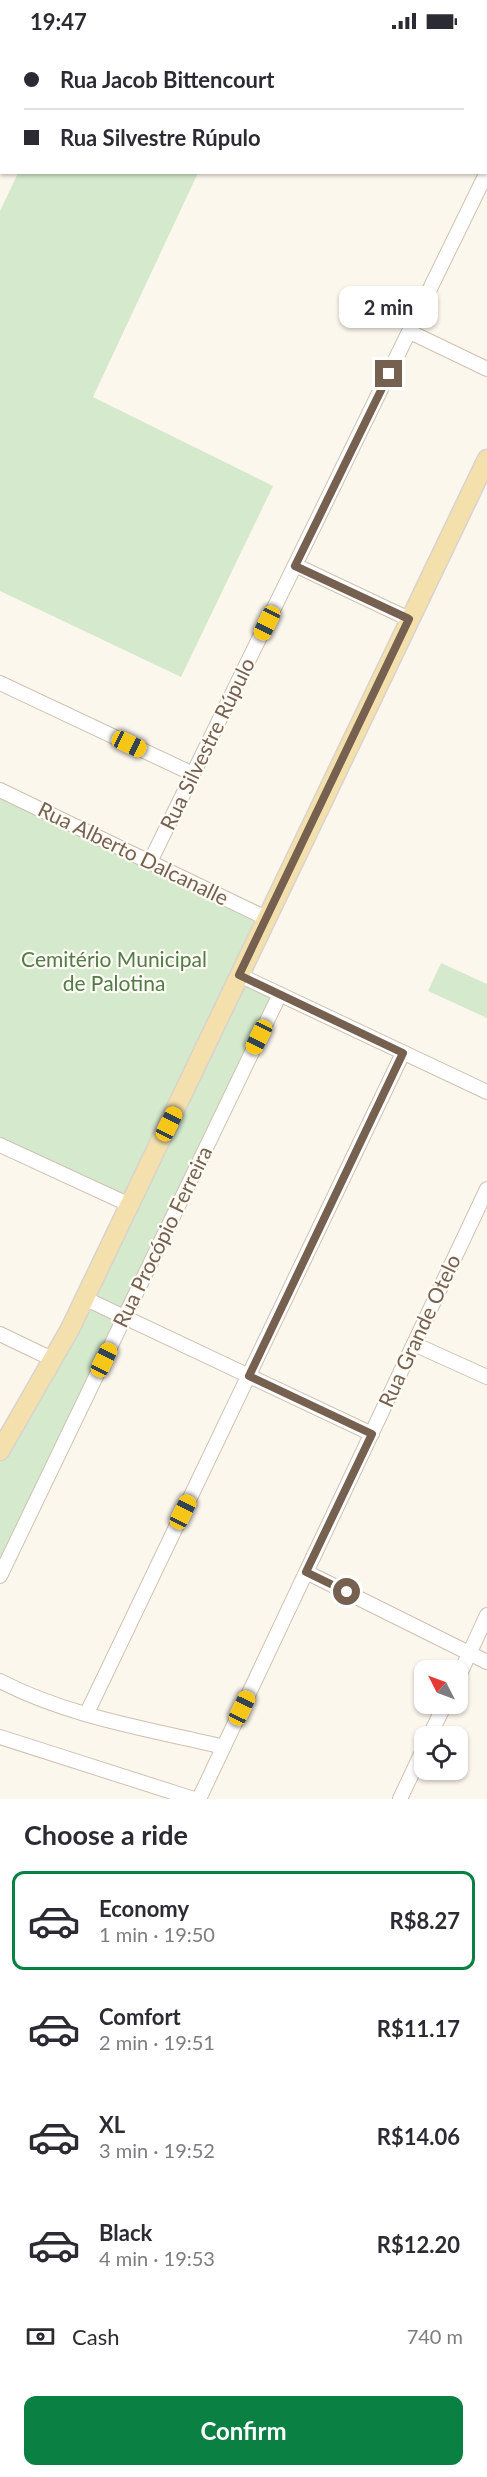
<!DOCTYPE html>
<meta charset="utf-8">
<style>
:root{--surface:#fff;--page:#f7f7f7;--text:#2b2b33;--muted:#7c7c81;--line:#e1e1e2;--accent:#0b8043}
body{margin:0;font-family:Lato,sans-serif;background:var(--page);color:var(--text);height:100vh;display:flex;flex-direction:column;font-size:22px;white-space:nowrap}
*{box-sizing:border-box;margin:0}
p{font-size:20px;color:var(--muted)}
.icon{flex:none;width:33px;height:33px;fill:none;stroke:currentColor;stroke-width:2;stroke-linecap:round;stroke-linejoin:round}
.map{position:relative;height:1757px;overflow:hidden}
.panel{display:flex;flex-direction:column;background:var(--surface);flex:1}
.panel>*{flex:none}
.banner{position:absolute;left:0px;top:0px;width:488px;height:132px;box-shadow:0 2px 4px #0004;display:grid;align-content:center;height:132px;padding:0 24px;background:var(--surface)}
.needle{width:39px;rotate:312deg}
.controls{position:absolute;left:414px;top:1618px;display:grid;gap:12px}
.controls a{display:grid;place-items:center;width:54px;height:54px;border-radius:12px;background:var(--surface);box-shadow:0 2px 4px #0004;font-size:30px}
.end{position:absolute;width:27px;height:27px;margin:-14px;border:8px solid #766151;background:#fff;box-shadow:0 0 0 3px #fff}
.from{border-radius:50%}
.bubble{position:absolute;height:42px;border-radius:12px;background:var(--surface);box-shadow:0 2px 4px #0004;font-size:20px;font-weight:700;line-height:42px;text-align:center}
.car{position:absolute;width:18px;height:36px;margin:-18px -9px;border-radius:8px;box-shadow:0 0 4px 2px #0007;background:linear-gradient(#f5c518 24%,#345 0 40%,#f5c518 0 76%,#345 0 86%,#f5c518 0)}
.banner b{display:flex;align-items:center;gap:21px;height:57px;font-size:22px}
.banner b+b{border-top:2px solid var(--line)}
.banner i{width:15px;height:15px;background:var(--text)}
ul{padding:0;list-style:none}
li{display:flex;align-items:center;gap:18px;height:99px;margin:0 12px 9px;padding:0 12px;border:3px solid transparent;border-radius:12px}
li div{flex:1}
li b{display:block;font-size:22px}
li em{font-style:normal;font-weight:700}
li.active{border-color:var(--accent)}
li>.icon{width:54px;height:54px;stroke-width:1.5}
h2{padding:0 24px;font-size:27px;line-height:72px}
.pay{display:flex;align-items:center;gap:15px;height:66px;padding:0 24px;font-size:22px}
.pay p{margin-inline-start:auto}
.button{display:flex;gap:12px;margin-top:auto;padding:12px 24px}
.button a{flex:1;height:69px;border-radius:12px;background:var(--accent);color:#fff;font-size:24px;font-weight:700;line-height:69px;text-align:center}
.status{display:flex;justify-content:space-between;align-items:center;height:42px;padding:0 30px;background:var(--surface);direction:ltr}
.status svg{height:16px;fill:currentColor}
.map>svg:first-child{display:block}
.green{fill:#d5e9cc}
.lines{fill:none;stroke-linecap:round;stroke-linejoin:round}
.minor-casing{stroke:#cec1b3;stroke-width:16}
.major-casing{stroke:#d9d3ce;stroke-width:21}
.minor{stroke:#fff;stroke-width:14}
.major{stroke:#f4e0ac;stroke-width:18}
.route{stroke:#766151;stroke-width:8}
.labels{text-anchor:middle;stroke-width:4.5;stroke-linejoin:round;paint-order:stroke}
.street-label{font-size:21px;fill:#766151;stroke:#fefbf4}
.park-label{font-size:21px;fill:#537a49;stroke:#fefbf4}
</style>
<div class="status"><b>19:47</b><svg viewBox="0 0 49 12"><path d="M0 12V9h3v3zM5 12V6h3v6zM10 12V3h3v9zM15 12V0h3v12zM26 1h20v11H26zM47 4h2v5h-2z"/></svg></div>
<div class="map">
<svg width="487" height="1757" viewBox="0 0 487 1757">
<rect width="100%" height="100%" fill="#fcf7ed"/>
<path class="green" d="M18 131H198L93 355 273 444 181 635 0 549V169Z
M0 748 266 876 239 933 280 952 0 1534V1409L130 1163 0 1103Z
M441 921 487 942V976L428 949Z"/>
<g class="lines">
<g class="minor-casing">
<path id="minor" d="M406 0 409 2
M486 38H487
M0 51 2 52
M410 290 487 327
M295 523 409 577
M0 641 193 732
M0 748 266 876
M150 820 487 130
M239 933 487 1050
M0 1103 130 1163
M84 1256 372 1392
M0 1292 52 1317
M414 1302 487 1335
M306 1530 487 1620
M0 1534 280 952
M458 1636 487 1573
M0 1639C69 1675 149 1687 224 1705
M87 1671 403 1011
M0 1695 194 1757
M429 1695 445 1662
M199 1757 487 1147
M400 1757 424 1706"/>
</g>
<g class="major-casing">
<path id="major" d="M0 1409 70 1287 487 417"/>
</g>
<use href="#minor" class="minor"/>
<use href="#major" class="major"/>
</g>
<g class="lines">
<path class="route" d="M347 1550 306 1530 372 1392 249 1334 403 1011 239 933 409 577 295 524 389 332"/>
</g>
<g class="labels">
<g class="street-label">
<text transform="translate(208 702) rotate(-64)" y="7">Rua Silvestre Rúpulo</text>
<text transform="translate(133 812) rotate(26)" y="7">Rua Alberto Dalcanalle</text>
<text transform="translate(163 1195) rotate(-64)" y="7">Rua Procópio Ferreira</text>
<text transform="translate(420 1289) rotate(-65)" y="7">Rua Grande Otelo</text>
</g>
<g class="park-label">
<text x="114" y="925">Cemitério Municipal<tspan x="114" dy="24">de Palotina</tspan></text>
</g>
</g>
</svg>
<div class="controls">
<a><svg class="needle" viewBox="-14 -14 28 28"><path d="M0-13l5 13h-10z" fill="#e53935"/><path d="M0 13l5-13h-10z" fill="#7c7c81"/></svg></a>
<a><svg class="icon" aria-label="locate" viewBox="0 0 24 24"><circle cx="12" cy="12" r="6"/><path d="M12 2v4M12 18v4M2 12h4M18 12h4"/></svg></a>
</div>
<i class="end from" style="left:347px;top:1550px"></i>
<i class="end" style="left:389px;top:332px"></i>
<div class="bubble" style="left:339px;top:244px;width:99px">2 min</div>
<i class="car" style="left:267px;top:581px;rotate:206deg"></i>
<i class="car" style="left:129px;top:702px;rotate:115deg"></i>
<i class="car" style="left:259px;top:995px;rotate:206deg"></i>
<i class="car" style="left:169px;top:1082px;rotate:26deg"></i>
<i class="car" style="left:104px;top:1318px;rotate:26deg"></i>
<i class="car" style="left:183px;top:1470px;rotate:26deg"></i>
<i class="car" style="left:242px;top:1666px;rotate:25deg"></i>
<div class="banner">
<b><i class="from"></i>Rua Jacob Bittencourt</b>
<b><i></i>Rua Silvestre Rúpulo</b>
</div>
</div>
<section class="panel">
<h2>Choose a ride</h2>
<ul>
<li class="active"><svg class="icon" aria-label="car" viewBox="0 0 24 24"><path d="M5 17H2v-5l4-1 3-4h7l3 4 3 1v5h-3M9 17h6M6 11h13"/><circle cx="7" cy="17" r="2"/><circle cx="17" cy="17" r="2"/></svg><div><b>Economy</b><p>1 min · 19:50</p></div><em>R$8.27</em></li>
<li><svg class="icon" aria-label="car" viewBox="0 0 24 24"><path d="M5 17H2v-5l4-1 3-4h7l3 4 3 1v5h-3M9 17h6M6 11h13"/><circle cx="7" cy="17" r="2"/><circle cx="17" cy="17" r="2"/></svg><div><b>Comfort</b><p>2 min · 19:51</p></div><em>R$11.17</em></li>
<li><svg class="icon" aria-label="car" viewBox="0 0 24 24"><path d="M5 17H2v-5l4-1 3-4h7l3 4 3 1v5h-3M9 17h6M6 11h13"/><circle cx="7" cy="17" r="2"/><circle cx="17" cy="17" r="2"/></svg><div><b>XL</b><p>3 min · 19:52</p></div><em>R$14.06</em></li>
<li><svg class="icon" aria-label="car" viewBox="0 0 24 24"><path d="M5 17H2v-5l4-1 3-4h7l3 4 3 1v5h-3M9 17h6M6 11h13"/><circle cx="7" cy="17" r="2"/><circle cx="17" cy="17" r="2"/></svg><div><b>Black</b><p>4 min · 19:53</p></div><em>R$12.20</em></li>
</ul>
<div class="pay"><svg class="icon" aria-label="cash" viewBox="0 0 24 24"><path d="M3 7h18v10H3z"/><circle cx="12" cy="12" r="2"/></svg>Cash<p>740 m</p></div>
<div class="button"><a>Confirm</a></div>
</section>
